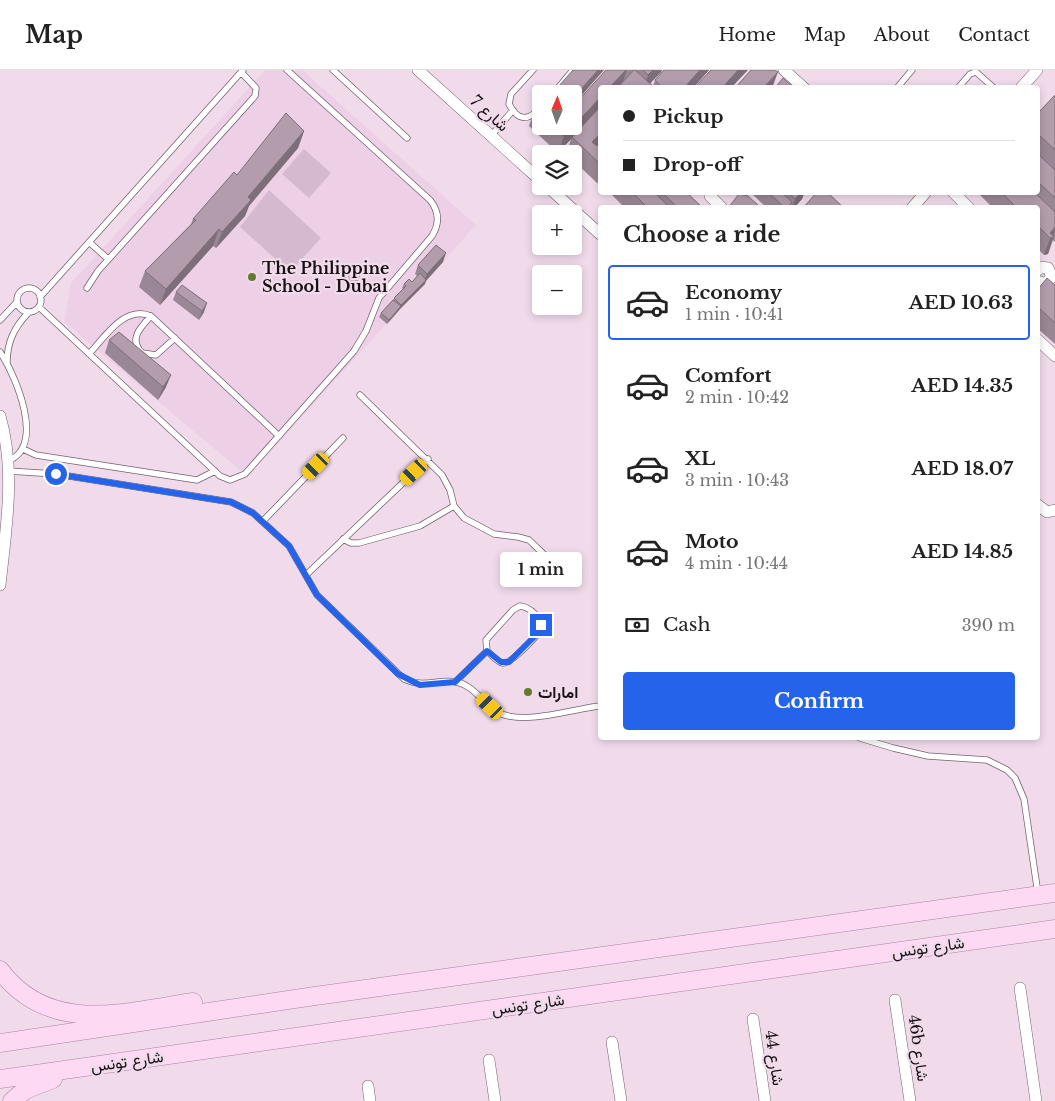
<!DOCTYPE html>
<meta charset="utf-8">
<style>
:root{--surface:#fff;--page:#f2f2f2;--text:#222;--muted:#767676;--line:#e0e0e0;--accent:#2563eb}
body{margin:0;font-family:"Libre Baskerville",Vazirmatn,serif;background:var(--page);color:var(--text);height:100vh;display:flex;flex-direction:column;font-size:19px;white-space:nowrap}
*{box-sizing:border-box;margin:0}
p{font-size:16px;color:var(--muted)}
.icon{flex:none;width:28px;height:28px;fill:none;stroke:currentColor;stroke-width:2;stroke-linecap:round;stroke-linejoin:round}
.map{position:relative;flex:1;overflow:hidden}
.side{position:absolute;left:598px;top:135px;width:442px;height:535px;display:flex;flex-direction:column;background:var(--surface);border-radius:5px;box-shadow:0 2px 8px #0003}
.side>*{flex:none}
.banner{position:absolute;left:598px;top:15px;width:442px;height:110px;border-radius:5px;box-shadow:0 2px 8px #0003;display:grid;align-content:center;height:110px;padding:0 25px;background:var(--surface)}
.needle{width:32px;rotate:2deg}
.controls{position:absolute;left:532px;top:15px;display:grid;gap:10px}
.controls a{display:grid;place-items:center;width:50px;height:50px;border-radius:5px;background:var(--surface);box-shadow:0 2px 8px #0003;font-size:25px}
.end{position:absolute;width:22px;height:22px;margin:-11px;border:6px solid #2563eb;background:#fff;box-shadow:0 0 0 2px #fff}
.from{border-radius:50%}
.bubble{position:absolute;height:35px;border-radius:5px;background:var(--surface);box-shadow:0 2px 8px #0003;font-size:16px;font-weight:700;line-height:35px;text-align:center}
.car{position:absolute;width:15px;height:30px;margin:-15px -8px;border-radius:6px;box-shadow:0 0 4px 1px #0007;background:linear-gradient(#f5c518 24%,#345 0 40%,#f5c518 0 76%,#345 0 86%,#f5c518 0)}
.banner b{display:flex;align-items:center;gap:18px;height:48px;font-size:19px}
.banner b+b{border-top:1px solid var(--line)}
.banner i{width:12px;height:12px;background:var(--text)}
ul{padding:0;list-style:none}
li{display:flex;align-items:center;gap:15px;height:75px;margin:0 10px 8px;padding:0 15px;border:2px solid transparent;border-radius:5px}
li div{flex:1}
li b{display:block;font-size:19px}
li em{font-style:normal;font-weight:700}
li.selected{border-color:var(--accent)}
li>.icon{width:45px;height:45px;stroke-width:1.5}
h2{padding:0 25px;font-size:22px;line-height:60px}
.pay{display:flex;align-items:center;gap:12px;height:55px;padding:0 25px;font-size:19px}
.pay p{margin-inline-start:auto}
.button{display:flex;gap:10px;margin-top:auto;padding:10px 25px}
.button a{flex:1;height:58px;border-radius:5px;background:var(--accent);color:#fff;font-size:20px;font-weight:700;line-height:58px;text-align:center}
header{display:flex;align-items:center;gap:30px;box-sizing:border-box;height:70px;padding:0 25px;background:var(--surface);border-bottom:1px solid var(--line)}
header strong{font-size:24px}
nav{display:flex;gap:28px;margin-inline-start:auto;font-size:18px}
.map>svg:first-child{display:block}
.built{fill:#edd0e6}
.green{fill:#d5b9ce}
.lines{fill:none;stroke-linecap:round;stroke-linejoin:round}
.lane-casing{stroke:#74616f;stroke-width:7}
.street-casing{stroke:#74616f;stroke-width:12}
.primary-casing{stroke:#ab82a2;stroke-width:19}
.lane{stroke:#fff;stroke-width:5.5}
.street{stroke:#fff;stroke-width:11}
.primary{stroke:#fdd9f4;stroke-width:18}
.wall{fill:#9a8795}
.shaded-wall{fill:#7d6e79}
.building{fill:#b39dad;stroke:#7d6e79}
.route{stroke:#2563eb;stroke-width:6}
.poi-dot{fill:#627b2d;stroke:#f1dbeb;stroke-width:2}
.labels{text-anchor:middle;stroke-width:4.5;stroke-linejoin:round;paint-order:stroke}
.street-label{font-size:16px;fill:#171016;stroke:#f1dbeb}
.poi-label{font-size:16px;font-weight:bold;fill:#171016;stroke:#f1dbeb;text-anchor:start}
</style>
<header>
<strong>Map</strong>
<nav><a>Home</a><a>Map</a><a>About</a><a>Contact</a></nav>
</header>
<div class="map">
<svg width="1055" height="1031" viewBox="0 0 1055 1031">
<rect width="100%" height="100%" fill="#f1dbeb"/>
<path class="built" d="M265 0H302L476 155 248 407 64 252 71 213Z"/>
<path class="green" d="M304 79 331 103 309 128 282 104Z
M269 120 321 168 290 202 240 157Z"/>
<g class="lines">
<g class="lane-casing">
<path id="lane" d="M333 0 407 68
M533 0 511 24 509 34C518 52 529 51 541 37
M897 18 912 0
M958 18 970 4 976 2 994 18
M553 24 573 0
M491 66 513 40
M89 172 108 189
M17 230a12 12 0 1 1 24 0a12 12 0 1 1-24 0Z
M87 218 98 201 255 26 256 18 241 2
M40 227 243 0
M39 237 220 406 230 410 245 404 354 281 366 261 379 228 432 166C440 153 439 141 430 130L287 0
M151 246C141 257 128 269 142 283L156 285 175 268
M0 250 17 232
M0 282C16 306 46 376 8 391
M89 284C105 267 124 235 151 246L279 366
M7 293C7 272 14 258 28 243
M360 325 442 405 450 420 454 436 464 448 494 464 518 467 529 470 560 500
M23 379 36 385 197 410 215 401
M8 401 56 404 231 432 253 443 289 476 317 525 404 609C426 619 438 608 457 612 474 616 483 633 497 642 522 656 572 639 600 636
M263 451 343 368
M343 469 351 473H359L420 456 454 436
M306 505 428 389
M520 536C530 537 542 548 541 559 537 566 511 594 503 593 497 592 492 585 487 581L486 570 513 540Z
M455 612 487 581
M860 668 893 678 928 686 987 690 1007 700 1015 708 1024 729 1038 824"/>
</g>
<g class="street-casing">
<path id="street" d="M418 0 541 111
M784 0 804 18
M1021 18 1037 0
M547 116 600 164
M953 122 969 138
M710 126 722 138
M912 138 926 122
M1038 200 1041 197 1048 198 1052 207 1045 214 1038 211
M1038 270 1055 286
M0 346C16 401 6 459 0 515
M1038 435 1047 442 1055 440
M1020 918 1036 1031
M895 930 910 1031
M753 949 765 1031
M612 972 621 1031
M489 990 495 1031
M368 1016 370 1031"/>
</g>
<g class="primary-casing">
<path id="primary" d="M0 900C49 966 125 942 193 932
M0 973 308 927 1055 823
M0 1009 1055 859
M12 1031 25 1020 53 1009"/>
</g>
<use href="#lane" class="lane"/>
<use href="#street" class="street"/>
<use href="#primary" class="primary"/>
</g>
<path class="wall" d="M606 0H662L661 2 650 13 653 16 655 10 664 0H709L693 18H600V109L597 113 574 91V84H566L571 69 558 83 529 56 535 39 541 32V56H574Z
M558 17 574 24H555Z
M1055 25V171L1054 172 1053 170 1048 184 1044 185 1038 179V138H993L977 122H1038V43Z
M304 61 298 78 249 136 245 146 216 178 213 176 160 235 139 217 145 201 191 154 193 149 237 105Z
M609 122H693L690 126 703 138H625Z
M750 122H808L806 125 804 123 802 129 794 138H767Z
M443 192 426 210 425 214 400 239 387 254 379 247 381 243 403 219 402 218 404 214 412 212 417 206 415 204 418 195Z
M360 206 358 211 351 218 345 212 347 207Z
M1055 215V274L1038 259V219Z
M176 222 204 242 199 250 173 230Z
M109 270 166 317 158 330 105 283Z"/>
<path class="shaded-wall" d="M598 0H604L574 34V27Z
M626 0H627L622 14 619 18H609Z
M653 0H662L661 2 646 18H644L648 5Z
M700 0H709L693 18H684Z
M738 0H748L731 18H722Z
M778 2 772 18H763Z
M600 28V38L572 67 571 69 558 83 564 66Z
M304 61 298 78 249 136 245 146 216 178 222 162 248 127Z
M600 64V74L590 84 592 72Z
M600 104V109L597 113Z
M689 122H693L686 130Z
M801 122H805L802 129 794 138H792L795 129Z
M1055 157V162L1048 184 1044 185 1050 168V163Z
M219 159 213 176 160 235 166 219Z
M446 183 443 192 426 211V210L425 214 400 239 387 254 389 250 401 235 424 212 427 204Z
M360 206 358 211 351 218 353 214Z
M207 233 204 242 199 250 202 241Z
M171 305 166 317 158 330 163 317Z"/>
<path class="building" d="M573 0H598L574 27V24H565L558 17Z
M606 0H626L609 18H600V28L564 66 553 56H574V35Z
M634 0H635L655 18H617Z
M643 0H653L648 5Z
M664 0H700L684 18H663L655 10Z
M711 0H738L722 18H694Z
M751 0H775L778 2 763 18H735Z
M783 8 794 18H775Z
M1055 25V80L1038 64V43Z
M541 32V45L535 39Z
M600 37V64L592 72 597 76 600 73V94L572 67Z
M286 43 304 61 248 127 251 130 222 162 219 159 166 219 145 201 196 150 193 149 234 102 237 105Z
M1038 84 1055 100V128L1038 112Z
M632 122H654L670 138H648Z
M662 122H686L703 138H678Z
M768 122H781L792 132 787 138H785Z
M788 122H801L795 129Z
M817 122H827L844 138H825L823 136 821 138H803Z
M1001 122H1034L1055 142V157L1050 163 1054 167 1050 168 1038 156V138H1017Z
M739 124 748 126 758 135 755 138H728Z
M436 175 446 183 427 204 418 195Z
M353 200 360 206 353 214 347 207Z
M420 203 426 210 401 235 394 228 406 216 404 214 409 209 412 212Z
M1047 208 1055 215V253L1038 237V219Z
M182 215 207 233 202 241 176 222Z
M393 230 401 236 389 250 381 243Z
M119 262 171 305 163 317 109 270Z"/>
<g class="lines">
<path class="route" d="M56 404 218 430 231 432 253 443 289 476 317 525 398 604 420 615 455 612 487 581 501 592H509L539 562 541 555"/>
</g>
<g class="poi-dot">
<circle cx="252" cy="207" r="5"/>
<circle cx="528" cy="622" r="5"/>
</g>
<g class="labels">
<g class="street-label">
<text transform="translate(490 43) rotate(42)" y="6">شارع 7</text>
<text transform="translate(928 877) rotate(-8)" y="6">شارع تونس</text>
<text transform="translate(528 934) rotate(-8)" y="6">شارع تونس</text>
<text transform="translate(919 978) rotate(82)" y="6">46b شارع</text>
<text transform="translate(775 988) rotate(82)" y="6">شارع 44</text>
<text transform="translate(127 991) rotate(-8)" y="6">شارع تونس</text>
</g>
<g class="poi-label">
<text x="262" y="204">The Philippine<tspan x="262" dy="18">School - Dubai</tspan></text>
<text x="538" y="628">امارات</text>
</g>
</g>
</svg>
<div class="controls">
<a><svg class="needle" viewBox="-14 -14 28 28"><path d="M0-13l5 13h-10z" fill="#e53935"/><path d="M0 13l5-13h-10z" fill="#767676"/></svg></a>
<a><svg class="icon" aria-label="layers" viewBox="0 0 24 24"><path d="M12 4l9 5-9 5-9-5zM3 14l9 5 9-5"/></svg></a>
<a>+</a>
<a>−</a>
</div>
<i class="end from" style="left:56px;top:404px"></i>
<i class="end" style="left:541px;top:555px"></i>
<div class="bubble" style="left:500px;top:482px;width:82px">1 min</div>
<i class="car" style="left:316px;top:396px;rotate:224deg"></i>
<i class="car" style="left:414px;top:402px;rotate:227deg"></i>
<i class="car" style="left:490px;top:636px;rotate:314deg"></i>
<div class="banner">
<b><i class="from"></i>Pickup</b>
<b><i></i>Drop-off</b>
</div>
<section class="side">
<h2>Choose a ride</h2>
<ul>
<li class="selected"><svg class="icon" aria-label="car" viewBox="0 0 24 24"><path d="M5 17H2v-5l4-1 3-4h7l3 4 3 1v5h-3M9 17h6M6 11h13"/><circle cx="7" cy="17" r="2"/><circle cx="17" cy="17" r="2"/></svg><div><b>Economy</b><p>1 min · 10:41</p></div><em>AED 10.63</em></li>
<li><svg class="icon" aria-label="car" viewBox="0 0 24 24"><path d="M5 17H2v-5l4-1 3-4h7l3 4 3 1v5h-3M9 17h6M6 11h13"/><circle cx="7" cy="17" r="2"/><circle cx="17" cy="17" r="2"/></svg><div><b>Comfort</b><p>2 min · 10:42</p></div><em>AED 14.35</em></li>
<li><svg class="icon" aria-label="car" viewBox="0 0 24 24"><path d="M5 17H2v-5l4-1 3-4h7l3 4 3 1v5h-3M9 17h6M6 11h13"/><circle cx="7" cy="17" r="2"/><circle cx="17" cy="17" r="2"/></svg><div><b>XL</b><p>3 min · 10:43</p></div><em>AED 18.07</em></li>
<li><svg class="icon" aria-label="car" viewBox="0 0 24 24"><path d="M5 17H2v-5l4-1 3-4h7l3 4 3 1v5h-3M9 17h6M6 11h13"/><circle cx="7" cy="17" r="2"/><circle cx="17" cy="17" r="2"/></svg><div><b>Moto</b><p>4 min · 10:44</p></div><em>AED 14.85</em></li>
</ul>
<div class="pay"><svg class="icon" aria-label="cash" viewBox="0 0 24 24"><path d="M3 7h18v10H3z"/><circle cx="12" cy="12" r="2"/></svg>Cash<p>390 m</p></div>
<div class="button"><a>Confirm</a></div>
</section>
</div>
